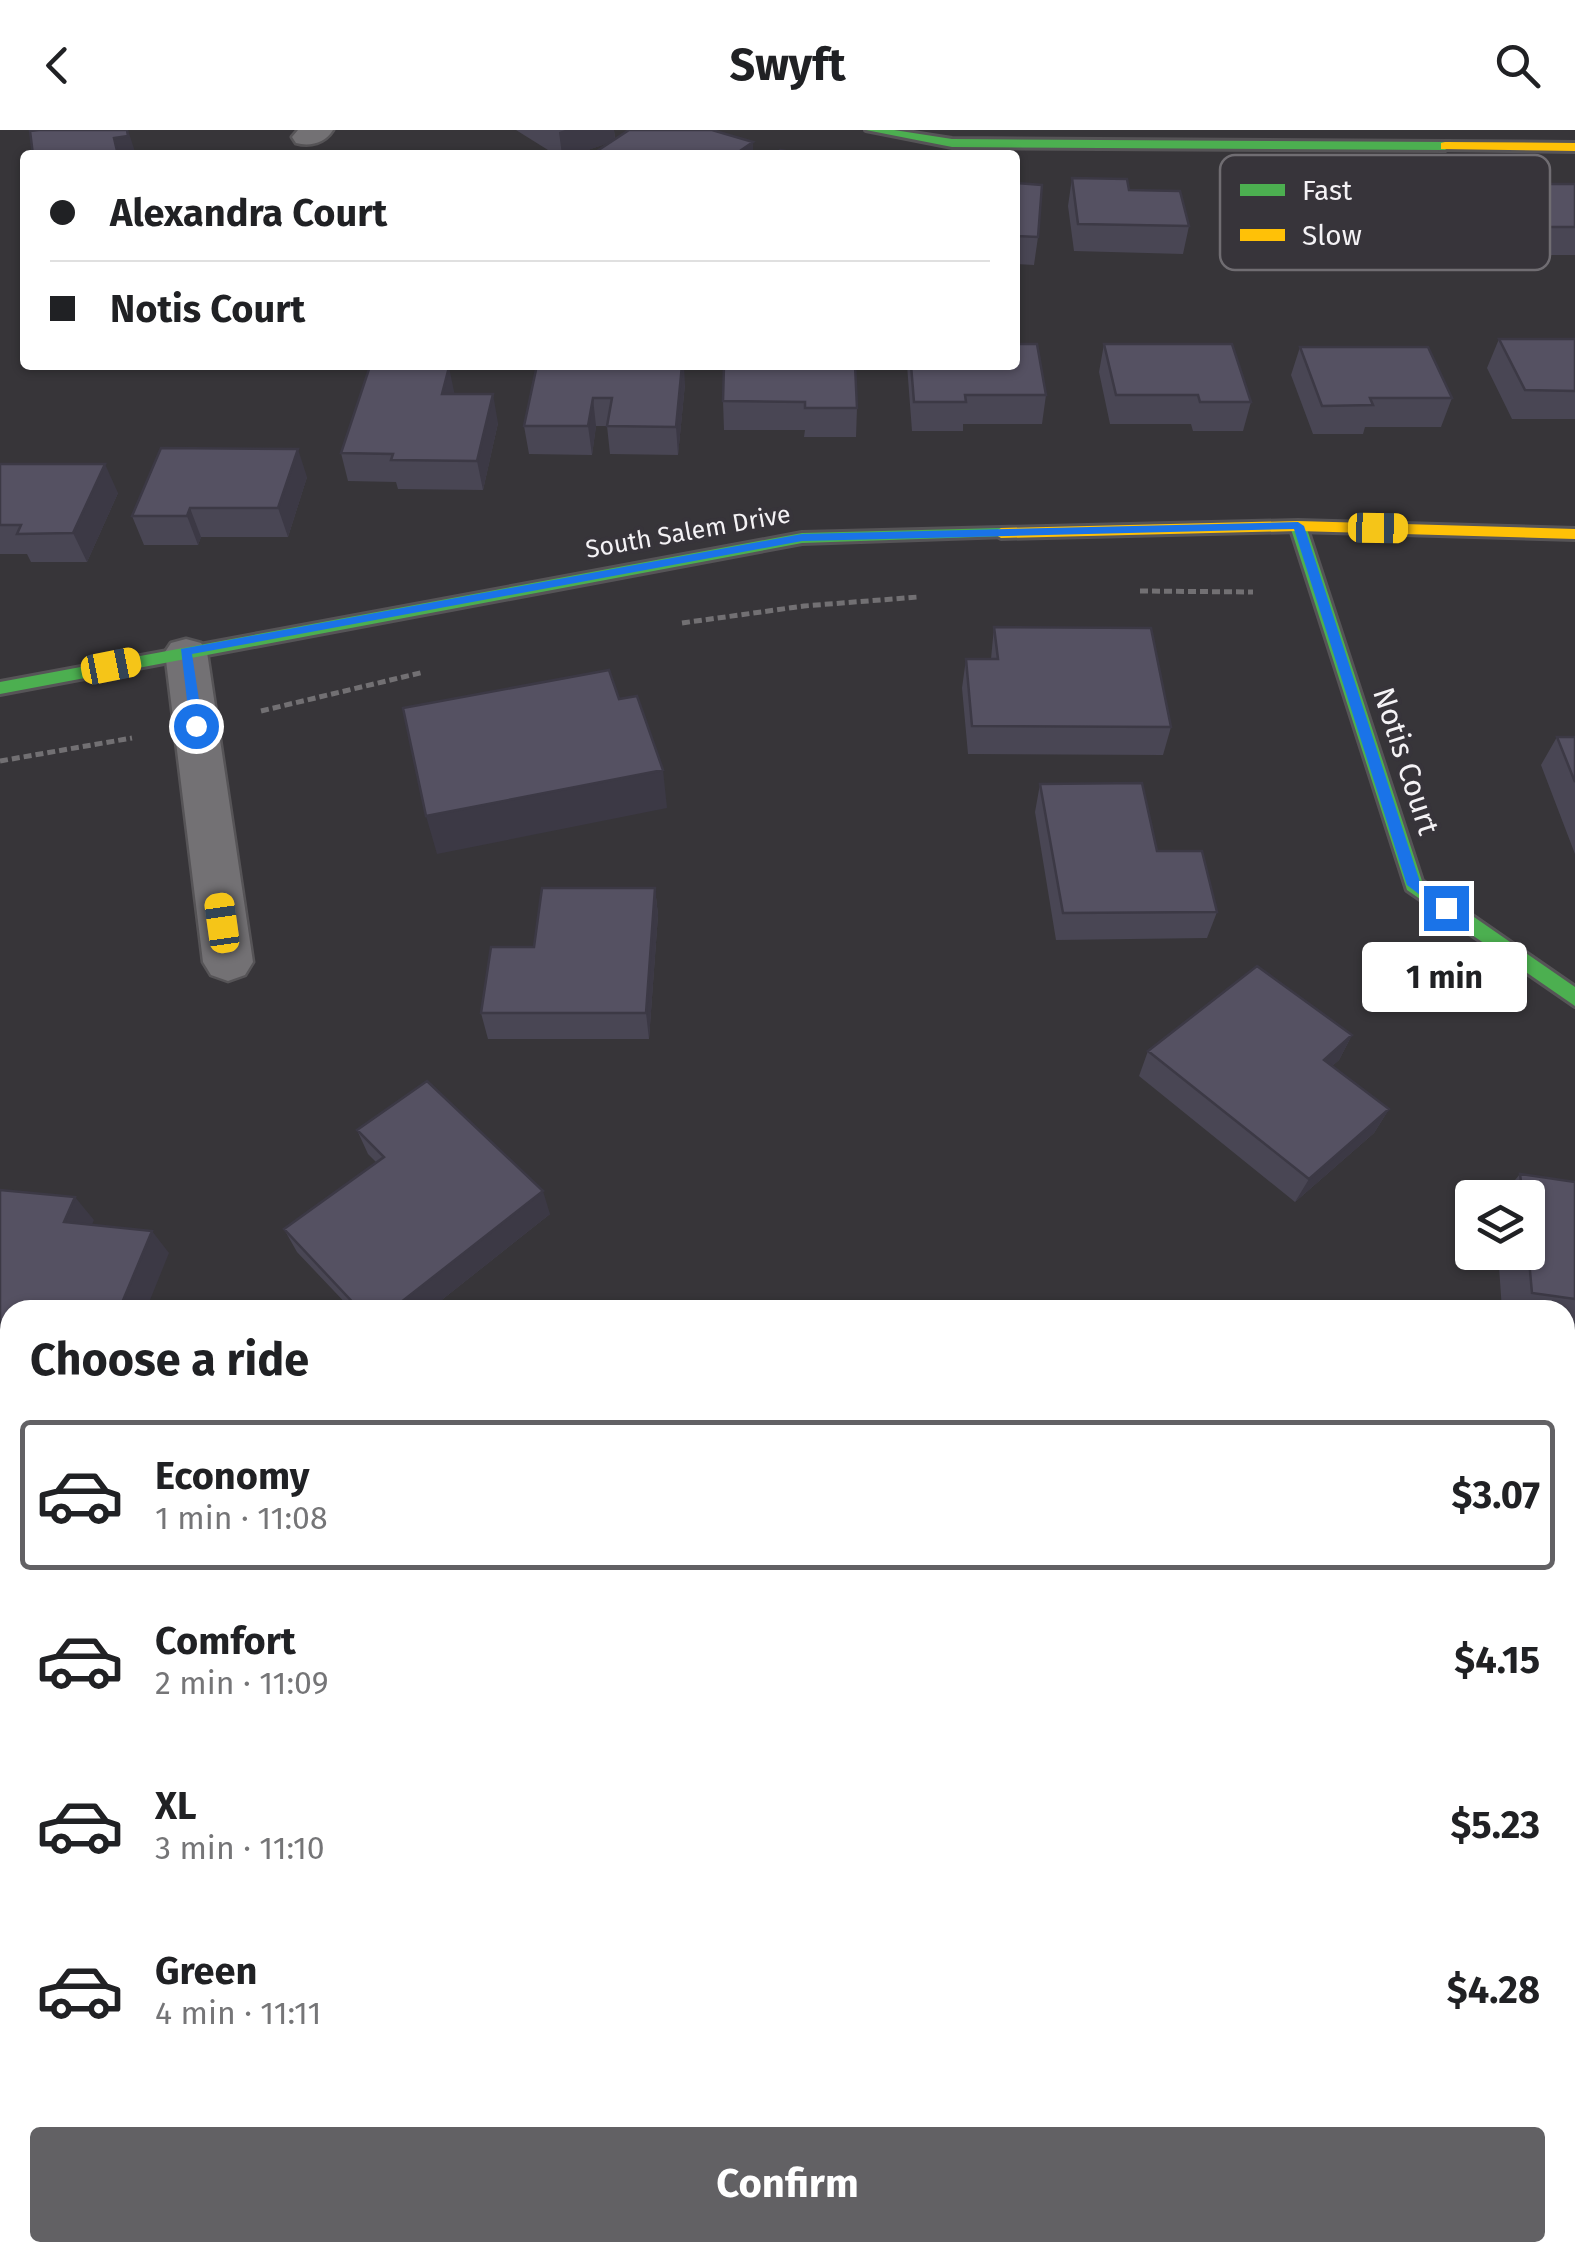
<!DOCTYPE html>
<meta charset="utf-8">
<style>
:root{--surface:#fff;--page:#f6f6f6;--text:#202124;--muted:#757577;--line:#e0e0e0;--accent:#626164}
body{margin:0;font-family:"Fira Sans",sans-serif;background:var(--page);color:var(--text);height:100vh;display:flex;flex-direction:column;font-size:38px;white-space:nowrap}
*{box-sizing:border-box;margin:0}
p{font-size:32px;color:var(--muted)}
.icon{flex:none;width:55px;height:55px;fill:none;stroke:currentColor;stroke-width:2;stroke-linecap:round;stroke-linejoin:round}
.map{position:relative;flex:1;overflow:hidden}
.panel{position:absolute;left:0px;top:1170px;width:1575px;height:962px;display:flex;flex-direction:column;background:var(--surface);border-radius:30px 30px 0 0;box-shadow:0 2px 8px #0004}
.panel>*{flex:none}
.top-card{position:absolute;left:20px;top:20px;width:1000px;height:220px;border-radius:10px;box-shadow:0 2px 8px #0004;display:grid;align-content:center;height:220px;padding:0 30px;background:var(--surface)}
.fabs{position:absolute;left:1455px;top:1050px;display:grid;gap:20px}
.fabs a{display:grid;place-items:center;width:90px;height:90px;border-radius:10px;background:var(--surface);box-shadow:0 2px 8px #0004;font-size:50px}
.end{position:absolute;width:45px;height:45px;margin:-22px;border:12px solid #1a73e8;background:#fff;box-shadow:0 0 0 5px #fff}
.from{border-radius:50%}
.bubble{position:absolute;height:70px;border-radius:10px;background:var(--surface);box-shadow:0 2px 8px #0004;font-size:32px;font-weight:700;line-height:70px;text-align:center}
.car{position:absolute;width:30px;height:60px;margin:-30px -15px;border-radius:12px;box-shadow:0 0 8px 2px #0007;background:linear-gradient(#f5c518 24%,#345 0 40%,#f5c518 0 76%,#345 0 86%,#f5c518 0)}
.top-card b{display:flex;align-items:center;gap:35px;height:95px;font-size:38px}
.top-card b+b{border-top:2px solid var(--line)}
.top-card i{width:25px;height:25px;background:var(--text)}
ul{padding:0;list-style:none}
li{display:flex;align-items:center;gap:30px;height:150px;margin:0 20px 15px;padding:0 10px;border:5px solid transparent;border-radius:10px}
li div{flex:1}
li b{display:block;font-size:38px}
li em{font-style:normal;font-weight:700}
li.on{border-color:var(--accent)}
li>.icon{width:90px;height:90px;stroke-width:1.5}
h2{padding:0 30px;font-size:45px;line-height:120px}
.action{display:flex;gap:20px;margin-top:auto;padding:20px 30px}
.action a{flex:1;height:115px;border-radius:10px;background:var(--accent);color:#fff;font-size:40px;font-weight:700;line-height:115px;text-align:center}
header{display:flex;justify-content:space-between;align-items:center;height:130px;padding:0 30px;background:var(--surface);font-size:45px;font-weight:700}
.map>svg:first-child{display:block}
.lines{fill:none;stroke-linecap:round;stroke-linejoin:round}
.street-casing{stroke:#565457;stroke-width:5}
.fast-casing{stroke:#565457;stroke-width:6}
.slow-casing{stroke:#565457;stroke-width:6}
.path{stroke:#727073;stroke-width:5;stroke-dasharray:8 4;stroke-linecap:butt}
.street{fill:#737174;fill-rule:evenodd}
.fast{fill:#4caf50;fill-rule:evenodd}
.slow{fill:#ffc107;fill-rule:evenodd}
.wall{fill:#494654}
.shaded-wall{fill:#3c3945}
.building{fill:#555162;stroke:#3c3945;stroke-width:2.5}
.route{fill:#1a73e8}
.labels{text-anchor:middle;stroke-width:8;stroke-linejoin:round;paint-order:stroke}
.far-street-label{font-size:25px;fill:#f4f2f5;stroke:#37343a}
.street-label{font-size:30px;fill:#f4f2f5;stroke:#37343a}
.key{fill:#37343a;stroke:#706d72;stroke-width:2.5}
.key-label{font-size:28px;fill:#f4f2f5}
</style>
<header><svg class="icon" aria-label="back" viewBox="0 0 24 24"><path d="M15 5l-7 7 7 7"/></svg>Swyft<svg class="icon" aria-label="search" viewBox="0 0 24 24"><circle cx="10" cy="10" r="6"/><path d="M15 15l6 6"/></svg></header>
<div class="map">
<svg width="1575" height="2131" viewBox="0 0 1575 2131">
<rect width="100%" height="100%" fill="#373539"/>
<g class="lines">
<g class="street-casing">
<path id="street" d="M333 0C325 13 310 17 296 13L292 7 298 0Z
M186 509 201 513 207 522 253 832 245 845 228 851 211 845 203 832 165 522 171 513Z
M0 2087H10V2122H213L217 2131H0Z"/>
</g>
<g class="fast-casing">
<path id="fast" d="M866 0H894L952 9 1445 12 1451 16 1445 20 952 17Z
M1292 393 1306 396 1422 751 1575 857V876L1407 760 1290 396Z
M1001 398 1009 403 1007 406 802 413 0 564V552L802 403Z"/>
</g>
<g class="slow-casing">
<path id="slow" d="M1445 12 1575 13V21L1441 19V13Z
M1298 391 1575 399V409L1298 401 1001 408 993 403 1001 398Z"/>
</g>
<path class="path" d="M1140 461 1253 462
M682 493 804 476 918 467
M261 581 424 542
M0 631 132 608"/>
<use href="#street" class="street"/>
<use href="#fast" class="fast"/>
<use href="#slow" class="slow"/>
</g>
<path class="wall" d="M516 0H614L615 9 753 12V25H591L611 12 573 25H556Z
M1072 48 1129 60 1189 96 1183 124 1074 121 1068 76Z
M1277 49 1359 108 1350 136 1229 134 1220 101 1226 73 1270 74Z
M1433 52 1509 97 1498 124H1381L1365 90 1373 63H1429Z
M1015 53 1038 107 1034 135 1015 134Z
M1512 54H1575V125H1528L1502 81Z
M1499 209H1575V289H1512L1487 238Z
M1104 214 1251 272 1243 301H1193L1191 294H1110L1099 242Z
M1300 217 1452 268 1441 297H1365L1363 304H1313L1291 245Z
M537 235 685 254 678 325 610 324 607 296H596L592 325 529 324 524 296Z
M724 235 857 278 856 307H804L805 300H724L723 271Z
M907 235 1046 265 1042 294H963V301H912Z
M455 264 498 293 483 360 398 359 396 352 348 351 341 323Z
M0 334 118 363 87 432H31L27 424H0Z
M307 347 288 407H201L198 415H144L132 386Z
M994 497 1171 597 1163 625 968 624 962 558 966 529H991Z
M1557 607H1575V724L1541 635Z
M1040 654 1157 721 1217 782 1207 808 1056 810 1035 682Z
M655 758 658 785 649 909H488L481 883Z
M1352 905 1339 930 1332 936 1389 979 1374 1003 1295 1072 1139 946 1148 921Z
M357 1000 550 1084 429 1180H352L297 1122 284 1099 376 1032 368 1024Z
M1520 1044 1575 1052V1252L1570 1202H1565V1180H1502L1498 1122H1528V1068H1500Z"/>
<path class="shaded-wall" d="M127 0H128L136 25H118L114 8Z
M565 0H614L615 11 573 25H562L559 2Z
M753 12V25H734Z
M682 235H684L685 254 678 325 676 297Z
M449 237 455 266 442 264Z
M493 264 498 293 483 360 477 331Z
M593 268 596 296 592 325 588 296Z
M298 319 307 347 288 407 278 378Z
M105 334 118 363 87 432 73 403Z
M190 378 201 407 198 415 187 386Z
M663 640 667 678 437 724 426 686Z
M655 758 658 785 649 909 646 883Z
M1352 905 1339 930 1310 955 1324 930Z
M1389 979 1374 1003 1295 1072 1309 1049Z
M543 1061 550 1084 429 1180H391Z
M75 1067 94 1090 83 1115 64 1092Z
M152 1101 169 1123 146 1180H119Z
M8 1232 10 1234V1297L5 1308 0 1303V1250Z"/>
<path class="building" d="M39 0H127L128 6 114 8 118 25H33L30 1Z
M629 0H712L753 12 734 25H591Z
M780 20 806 25H776Z
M1072 48 1127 49 1129 60 1180 61 1189 96 1078 94Z
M1015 53 1042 55 1038 107 1015 106Z
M1512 54H1575V97H1539Z
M1499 209H1575V261L1525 260Z
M1015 214H1037L1046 265H965L966 272H914L911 235H1015Z
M1104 214H1232L1251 272H1200L1198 265H1116Z
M1300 217H1428L1452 268H1370L1373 275 1322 276Z
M537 235H682L676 297 607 296 612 268H593L588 296H524Z
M724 235H855L857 278H805V272L723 271Z
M370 236 449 237 442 264H493L477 331 391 330 393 324 341 323Z
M161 318 298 319 278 378H190L187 386H132Z
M0 334H105L73 403 17 404 21 395H0Z
M994 497 1151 498 1171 597 972 596 966 529H998Z
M609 540 619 569 637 566 663 640 426 686 403 578Z
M1557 607H1575V652Z
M1142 653 1157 721H1202L1217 782 1063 783 1040 654Z
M542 758H655L646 883H481L491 817H534Z
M1257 836 1352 905 1324 930 1389 979 1309 1049 1148 921Z
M427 951 543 1061 391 1180H360L284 1099 384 1027 357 1000Z
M1520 1044 1575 1052V1169L1532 1163 1528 1119V1068H1523Z
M0 1060 75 1067 64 1092 152 1101 119 1180H10V1232H8L0 1250Z
M10 1642V1905L0 1904V1676Z
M1565 1750 1575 1789V1936L1565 1935Z"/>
<path class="route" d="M1298 392 1304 396 1420 752 1451 774V781H1441L1407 755 1294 399 802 411 192 524 203 596 196 600 190 596 181 519 802 404Z"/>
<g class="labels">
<g class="far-street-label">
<text transform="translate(688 401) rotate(-10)" y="9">South Salem Drive</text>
</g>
<g class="street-label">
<text transform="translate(1406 631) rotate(72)" y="10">Notis Court</text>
</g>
</g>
<rect x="1220" y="25" width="330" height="115" rx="15" class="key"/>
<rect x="1240" y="54" width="45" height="12" fill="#4caf50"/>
<rect x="1240" y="99" width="45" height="12" fill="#ffc107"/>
<g class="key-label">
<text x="1302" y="70">Fast</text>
<text x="1302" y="115">Slow</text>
</g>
</svg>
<div class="fabs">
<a><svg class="icon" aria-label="layers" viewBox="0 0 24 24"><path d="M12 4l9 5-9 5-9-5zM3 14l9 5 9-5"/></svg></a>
</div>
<i class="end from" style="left:196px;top:596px"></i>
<i class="end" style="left:1446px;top:778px"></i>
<div class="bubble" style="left:1362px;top:812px;width:165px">1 min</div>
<i class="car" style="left:1378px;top:398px;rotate:91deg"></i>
<i class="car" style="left:111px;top:536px;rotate:79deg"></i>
<i class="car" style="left:222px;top:793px;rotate:352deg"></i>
<div class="top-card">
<b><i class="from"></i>Alexandra Court</b>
<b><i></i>Notis Court</b>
</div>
<section class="panel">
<h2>Choose a ride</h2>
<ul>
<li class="on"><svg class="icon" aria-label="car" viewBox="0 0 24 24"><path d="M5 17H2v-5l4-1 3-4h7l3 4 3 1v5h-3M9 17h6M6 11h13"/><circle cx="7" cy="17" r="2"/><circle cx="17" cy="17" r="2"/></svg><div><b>Economy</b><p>1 min · 11:08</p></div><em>$3.07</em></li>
<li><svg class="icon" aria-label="car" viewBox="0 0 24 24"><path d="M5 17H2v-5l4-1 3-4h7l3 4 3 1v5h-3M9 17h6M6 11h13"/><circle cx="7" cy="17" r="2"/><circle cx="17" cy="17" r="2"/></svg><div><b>Comfort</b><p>2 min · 11:09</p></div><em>$4.15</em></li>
<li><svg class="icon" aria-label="car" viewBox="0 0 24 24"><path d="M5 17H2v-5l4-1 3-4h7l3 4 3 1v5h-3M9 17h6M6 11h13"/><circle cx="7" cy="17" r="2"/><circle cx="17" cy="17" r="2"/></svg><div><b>XL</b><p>3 min · 11:10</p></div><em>$5.23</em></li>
<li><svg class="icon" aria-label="car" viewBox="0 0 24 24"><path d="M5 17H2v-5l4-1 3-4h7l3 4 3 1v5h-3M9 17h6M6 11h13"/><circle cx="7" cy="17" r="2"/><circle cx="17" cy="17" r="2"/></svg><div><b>Green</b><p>4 min · 11:11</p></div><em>$4.28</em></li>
</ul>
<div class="action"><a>Confirm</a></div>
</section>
</div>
